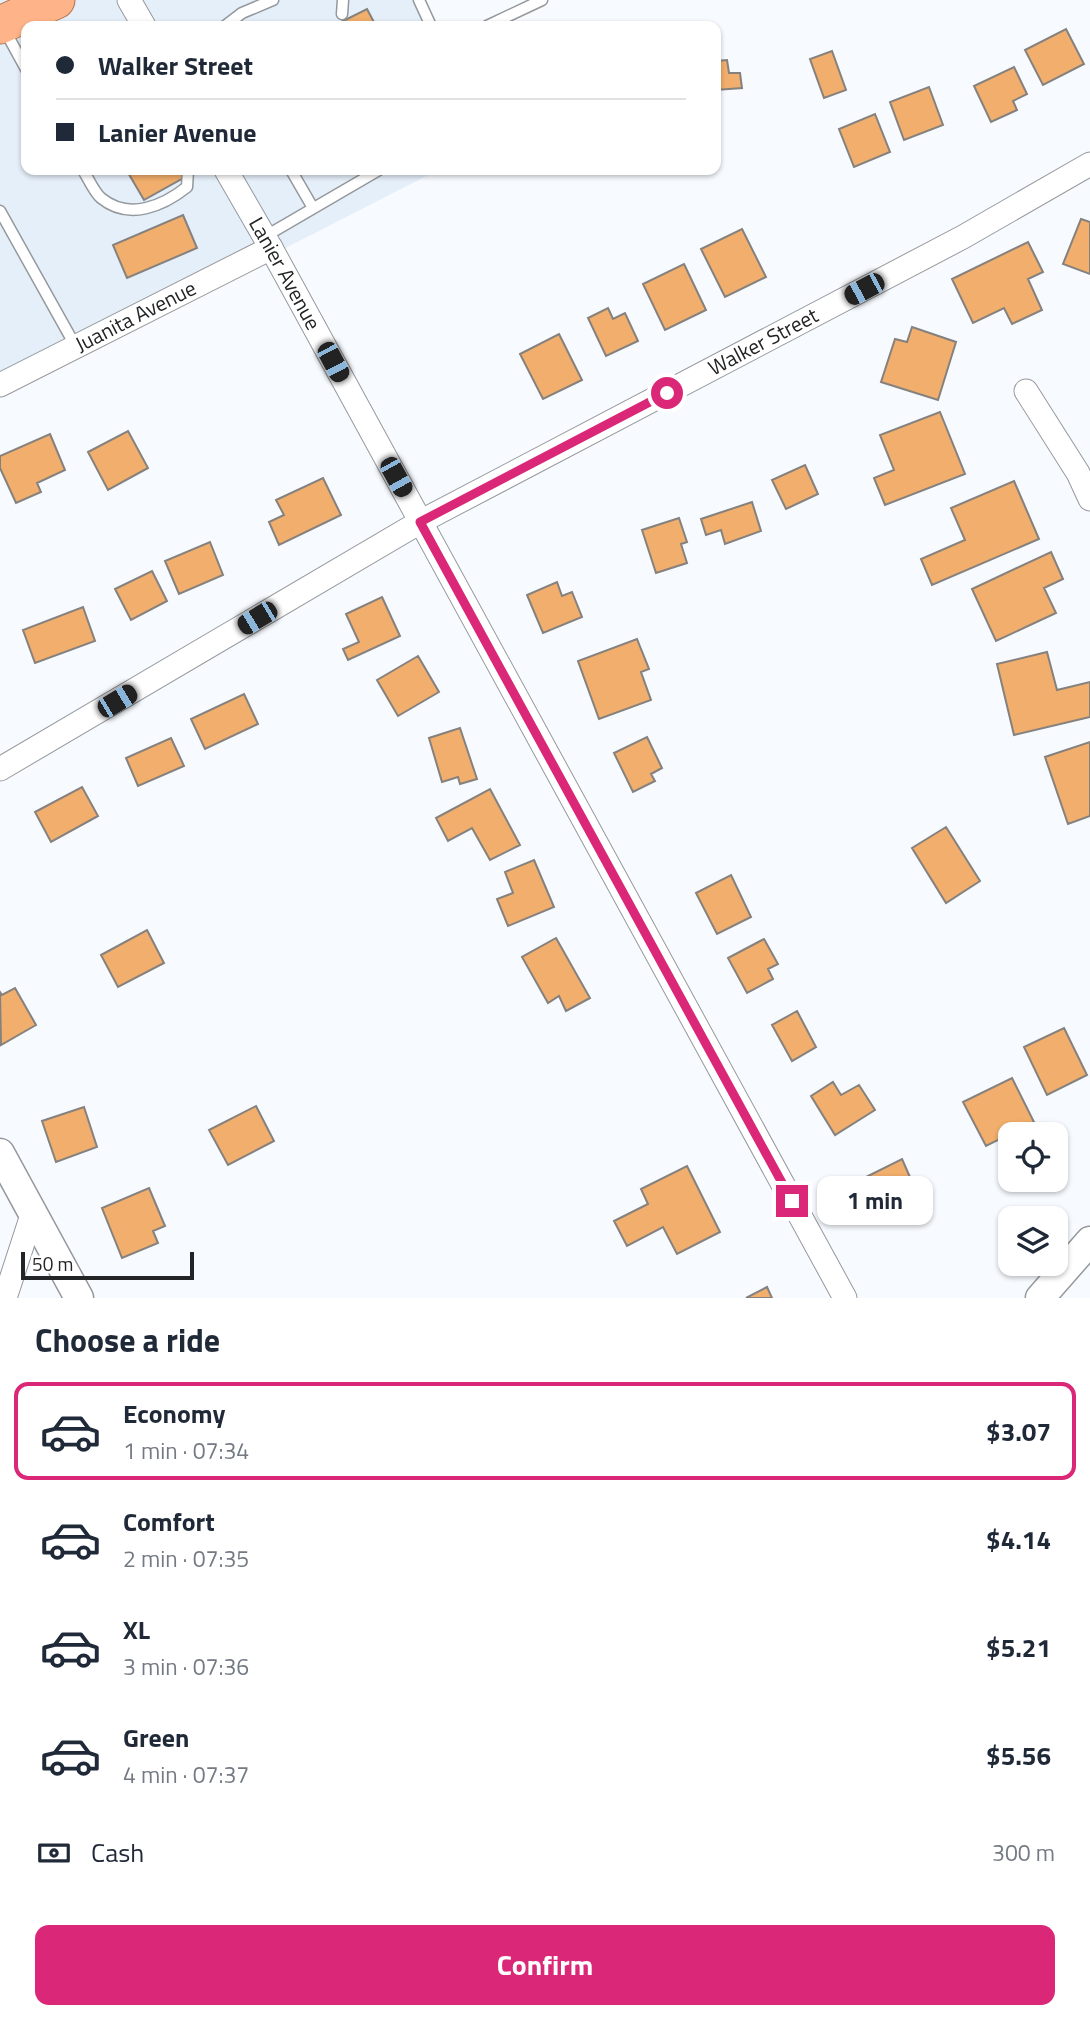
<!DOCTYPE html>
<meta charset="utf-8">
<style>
:root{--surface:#fff;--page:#f6f6f7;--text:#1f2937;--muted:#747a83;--line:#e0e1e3;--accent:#db2777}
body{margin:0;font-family:"Titillium Web",sans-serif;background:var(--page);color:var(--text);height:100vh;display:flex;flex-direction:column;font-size:26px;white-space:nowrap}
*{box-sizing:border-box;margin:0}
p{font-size:23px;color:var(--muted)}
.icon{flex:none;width:38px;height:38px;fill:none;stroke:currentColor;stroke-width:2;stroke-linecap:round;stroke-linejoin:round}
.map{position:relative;height:1298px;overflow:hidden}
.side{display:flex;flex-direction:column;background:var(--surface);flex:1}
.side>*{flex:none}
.banner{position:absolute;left:21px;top:21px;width:700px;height:154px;border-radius:14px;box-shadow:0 2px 5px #0004;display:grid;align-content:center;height:154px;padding:0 35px;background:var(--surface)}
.tools{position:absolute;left:998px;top:1122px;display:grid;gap:14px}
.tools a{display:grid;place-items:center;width:70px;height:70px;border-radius:14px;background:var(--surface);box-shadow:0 2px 5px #0004;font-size:35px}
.scale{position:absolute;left:21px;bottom:18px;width:173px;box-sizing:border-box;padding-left:7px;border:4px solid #232425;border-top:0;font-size:19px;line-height:24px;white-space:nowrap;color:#232425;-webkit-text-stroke:5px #fff;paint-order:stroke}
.end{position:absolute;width:32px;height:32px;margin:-16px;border:9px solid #db2777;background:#fff;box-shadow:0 0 0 4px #fff}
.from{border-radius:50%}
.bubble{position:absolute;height:49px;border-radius:14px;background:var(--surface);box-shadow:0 2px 5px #0004;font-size:23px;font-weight:700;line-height:49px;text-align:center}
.car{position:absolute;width:21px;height:42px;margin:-21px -10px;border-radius:9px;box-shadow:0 0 5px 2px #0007;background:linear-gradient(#222 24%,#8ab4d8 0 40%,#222 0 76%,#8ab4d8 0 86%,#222 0)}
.banner b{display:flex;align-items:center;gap:24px;height:66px;font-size:26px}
.banner b+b{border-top:2px solid var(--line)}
.banner i{width:18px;height:18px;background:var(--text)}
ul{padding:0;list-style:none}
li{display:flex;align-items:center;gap:21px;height:98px;margin:0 14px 10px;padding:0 21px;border:4px solid transparent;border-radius:14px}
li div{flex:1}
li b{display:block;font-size:26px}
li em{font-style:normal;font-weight:700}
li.current{border-color:var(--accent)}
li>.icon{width:63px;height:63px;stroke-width:1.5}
h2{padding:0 35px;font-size:32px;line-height:84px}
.pay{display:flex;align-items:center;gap:18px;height:77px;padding:0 35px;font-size:26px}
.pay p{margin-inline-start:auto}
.action{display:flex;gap:14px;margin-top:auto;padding:14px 35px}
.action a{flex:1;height:80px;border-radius:14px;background:var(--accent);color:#fff;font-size:28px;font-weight:700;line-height:80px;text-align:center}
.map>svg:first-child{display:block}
.built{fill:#e5eff9}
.building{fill:#f1ae6c;stroke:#85817e;stroke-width:2}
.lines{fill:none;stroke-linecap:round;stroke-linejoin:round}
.service-casing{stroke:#95999d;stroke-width:13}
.minor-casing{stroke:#95999d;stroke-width:25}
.tertiary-casing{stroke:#95999d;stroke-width:31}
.trunk-casing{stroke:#b17652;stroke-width:39}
.service{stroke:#fff;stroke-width:10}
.minor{stroke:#fff;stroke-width:23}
.tertiary{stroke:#fff;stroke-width:28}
.trunk{stroke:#feb488;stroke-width:37}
.route{stroke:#db2777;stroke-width:9}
.labels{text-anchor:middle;stroke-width:5;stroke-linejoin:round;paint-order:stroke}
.street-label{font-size:21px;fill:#232425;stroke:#fff}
</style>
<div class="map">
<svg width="1090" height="1298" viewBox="0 0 1090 1298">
<rect width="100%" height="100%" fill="#f7fafe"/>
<path class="built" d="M0 0H417L430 26H26V170H438L0 394Z"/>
<path class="building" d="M367 9 376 26H333Z
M1066 29 1084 64 1043 85 1025 50Z
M832 51 846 90 824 98 810 59Z
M727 60 729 73H740L742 88 716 90V61Z
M1014 67 1027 94 1013 101 1017 110 991 122 974 86Z
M929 87 943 125 904 140 890 102Z
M875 114 890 152 854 167 839 129Z
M122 170H181L185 177 144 200 127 171 124 173Z
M183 215 197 248 127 278 113 245Z
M1081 219 1090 222V274L1063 264Z
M742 229 766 277 725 297 701 249Z
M1028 242 1043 272 1028 279 1042 310 1012 324 1004 308 973 323 952 279Z
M684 264 706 310 665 330 643 284Z
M608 308 613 319 625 313 638 341 606 356 588 318Z
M912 327 956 342 938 400 881 382 895 339 907 342Z
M559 334 582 380 543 399 520 354Z
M940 412 965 474 885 505 874 478 894 470 880 435Z
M128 431 148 468 108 490 88 452Z
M50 434 65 470 37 483 41 492 16 503 0 468V456Z
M805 465 818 494 786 509 772 480Z
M323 478 341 515 279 545 269 522 284 515 276 500Z
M1014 481 1039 539 932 585 921 559 965 540 951 508Z
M752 502 761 531 725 544 721 530 706 535 701 519Z
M679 518 687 542 681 544 687 563 656 573 642 530Z
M210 542 223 575 179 594 165 561Z
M1051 552 1063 579 1044 588 1056 613 996 641 972 589Z
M152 571 167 601 131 620 115 589Z
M557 582 562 596 572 592 582 617 543 633 527 595Z
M382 597 400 636 348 660 343 649 359 642 346 614Z
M83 607 95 641 35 663 23 630Z
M637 639 649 669 641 672 651 700 599 719 578 661Z
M1047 652 1057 690 1090 682V717L1014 735 997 664Z
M418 656 439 692 398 716 377 680Z
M244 694 258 724 205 749 191 719Z
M460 728 477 779 460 784 458 777 442 782 429 738Z
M647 737 662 768 651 774 655 781 633 792 614 753Z
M171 738 184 766 138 786 126 758Z
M1090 742V816L1068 824 1045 757Z
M82 787 98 816 51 842 35 812Z
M490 789 520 845 490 860 472 828 448 841 436 818Z
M946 827 980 881 946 903 912 848Z
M534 860 554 907 508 926 497 899 513 893 505 872Z
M731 875 751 917 717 934 696 893Z
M147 930 164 963 118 987 101 955Z
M556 938 590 998 566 1011 559 996 548 1003 522 957Z
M764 939 778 964 768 969 773 979 747 993 728 958Z
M15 988 36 1025 1 1045 0 992 2 995Z
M797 1011 816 1047 792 1061 772 1025Z
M1064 1028 1087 1075 1047 1095 1024 1047Z
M1012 1078 1034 1122 986 1146 963 1102Z
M833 1082 841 1095 859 1085 875 1110 835 1135 811 1096Z
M256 1106 274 1141 228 1165 209 1130Z
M84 1107 97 1147 56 1162 42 1121Z
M902 1159 921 1202 881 1221 862 1179Z
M687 1166 720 1232 677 1254 663 1227 627 1246 614 1221 648 1204 641 1189Z
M149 1188 165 1226 153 1231 158 1243 122 1258 102 1208Z
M767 1287 772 1298H746Z"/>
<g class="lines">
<g class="service-casing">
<path id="service" d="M419 0 431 26
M342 14 343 0
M225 26 242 13 273 0
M487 26 542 0
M4 29 26 69
M83 170C88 178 94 192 101 198 129 221 163 206 187 187L188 170
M291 170 313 208
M0 211 76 347
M264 237 379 170"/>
</g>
<g class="minor-casing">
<g id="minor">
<path d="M129 0 144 26"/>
<path id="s1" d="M226 170 271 248 845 1298"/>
<path id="s2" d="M0 385 271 248"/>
<path d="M1026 391 1078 473 1090 499"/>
<path id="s3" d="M0 769 420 522 963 237 1090 164"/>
<path d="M5 1298 32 1215"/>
</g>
</g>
<g class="tertiary-casing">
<path id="tertiary" d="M0 1153 79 1298
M1040 1298 1090 1241"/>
</g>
<g class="trunk-casing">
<path id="trunk" d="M0 25 56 0"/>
</g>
<use href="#service" class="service"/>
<use href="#minor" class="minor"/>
<use href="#tertiary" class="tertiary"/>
<use href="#trunk" class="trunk"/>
</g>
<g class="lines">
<path class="route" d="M667 393 420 522 792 1201"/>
</g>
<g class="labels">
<g class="street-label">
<text dy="7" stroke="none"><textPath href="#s1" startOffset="119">Lanier Avenue</textPath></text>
<text dy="7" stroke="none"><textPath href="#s2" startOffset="152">Juanita Avenue</textPath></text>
<text dy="7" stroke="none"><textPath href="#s3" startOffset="875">Walker Street</textPath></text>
</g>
</g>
</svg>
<div class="tools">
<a><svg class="icon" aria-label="locate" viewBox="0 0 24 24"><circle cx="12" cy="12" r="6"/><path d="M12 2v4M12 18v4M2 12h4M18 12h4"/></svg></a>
<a><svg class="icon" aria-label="layers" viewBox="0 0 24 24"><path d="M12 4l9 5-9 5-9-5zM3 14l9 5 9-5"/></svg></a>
</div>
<div class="scale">50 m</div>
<i class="end from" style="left:667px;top:393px"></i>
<i class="end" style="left:792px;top:1201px"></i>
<div class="bubble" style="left:817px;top:1176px;width:116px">1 min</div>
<i class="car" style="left:864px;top:289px;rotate:242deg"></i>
<i class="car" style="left:333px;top:362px;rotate:152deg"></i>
<i class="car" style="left:396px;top:477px;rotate:151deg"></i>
<i class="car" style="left:257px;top:618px;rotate:239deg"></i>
<i class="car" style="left:117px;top:701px;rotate:59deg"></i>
<div class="banner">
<b><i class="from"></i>Walker Street</b>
<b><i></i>Lanier Avenue</b>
</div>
</div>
<section class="side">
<h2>Choose a ride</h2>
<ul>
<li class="current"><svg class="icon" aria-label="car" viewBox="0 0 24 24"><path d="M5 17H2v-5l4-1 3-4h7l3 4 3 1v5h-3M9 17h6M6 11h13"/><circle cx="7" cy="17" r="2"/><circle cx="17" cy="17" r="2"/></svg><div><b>Economy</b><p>1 min · 07:34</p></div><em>$3.07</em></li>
<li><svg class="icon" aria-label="car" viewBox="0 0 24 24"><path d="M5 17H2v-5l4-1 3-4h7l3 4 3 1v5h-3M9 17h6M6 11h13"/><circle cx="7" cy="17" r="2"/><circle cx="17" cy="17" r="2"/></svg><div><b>Comfort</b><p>2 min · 07:35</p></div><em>$4.14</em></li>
<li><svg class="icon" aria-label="car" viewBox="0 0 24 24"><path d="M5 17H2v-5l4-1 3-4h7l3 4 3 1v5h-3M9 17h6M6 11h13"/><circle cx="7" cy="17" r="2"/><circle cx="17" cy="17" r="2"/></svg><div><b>XL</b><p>3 min · 07:36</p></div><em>$5.21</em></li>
<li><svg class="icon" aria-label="car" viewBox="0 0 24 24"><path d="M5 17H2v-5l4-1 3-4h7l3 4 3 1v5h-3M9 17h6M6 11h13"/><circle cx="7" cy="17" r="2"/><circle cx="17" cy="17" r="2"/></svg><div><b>Green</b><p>4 min · 07:37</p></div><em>$5.56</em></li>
</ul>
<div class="pay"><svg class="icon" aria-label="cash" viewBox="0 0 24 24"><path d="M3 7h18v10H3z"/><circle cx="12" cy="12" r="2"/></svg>Cash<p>300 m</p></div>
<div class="action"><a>Confirm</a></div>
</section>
